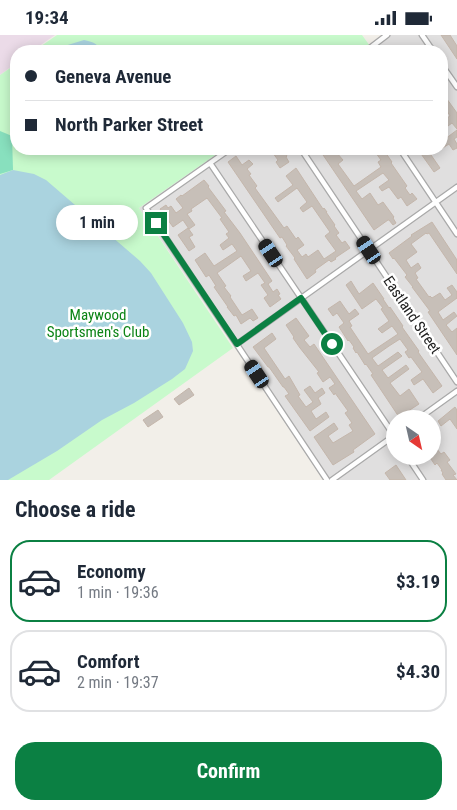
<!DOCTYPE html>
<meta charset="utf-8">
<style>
:root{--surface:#fff;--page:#f2f2f3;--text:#1f2937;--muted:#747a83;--line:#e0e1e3;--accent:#0b8043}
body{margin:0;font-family:"Roboto Condensed",sans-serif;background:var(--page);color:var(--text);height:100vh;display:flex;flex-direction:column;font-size:19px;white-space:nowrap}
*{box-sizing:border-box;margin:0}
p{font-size:16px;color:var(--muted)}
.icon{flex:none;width:28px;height:28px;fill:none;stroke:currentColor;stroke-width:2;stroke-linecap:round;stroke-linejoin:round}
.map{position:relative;height:445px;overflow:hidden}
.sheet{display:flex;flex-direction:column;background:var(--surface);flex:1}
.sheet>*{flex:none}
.banner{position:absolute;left:10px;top:10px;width:438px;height:110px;border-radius:20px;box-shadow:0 2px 12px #0003;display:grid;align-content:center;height:110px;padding:0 15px;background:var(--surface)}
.needle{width:32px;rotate:146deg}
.tools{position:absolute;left:386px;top:375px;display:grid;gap:10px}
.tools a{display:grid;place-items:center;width:55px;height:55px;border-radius:50%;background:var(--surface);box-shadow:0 2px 12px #0003;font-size:25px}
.end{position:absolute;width:22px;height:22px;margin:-11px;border:6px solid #0b8043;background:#fff;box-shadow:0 0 0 2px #fff}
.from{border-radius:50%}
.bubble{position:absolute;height:35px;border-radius:18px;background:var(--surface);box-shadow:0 2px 12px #0003;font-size:16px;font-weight:700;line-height:35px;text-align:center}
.car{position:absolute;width:15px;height:30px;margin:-15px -8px;border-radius:6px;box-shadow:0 0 4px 1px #0007;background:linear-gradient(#222 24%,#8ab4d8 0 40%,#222 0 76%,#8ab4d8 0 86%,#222 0)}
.banner b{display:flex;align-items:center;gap:18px;height:48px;font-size:19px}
.banner b+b{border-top:1px solid var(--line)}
.banner i{width:12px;height:12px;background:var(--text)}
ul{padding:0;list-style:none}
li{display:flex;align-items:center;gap:15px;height:82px;margin:0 10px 8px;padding:0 5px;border:2px solid var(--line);border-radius:20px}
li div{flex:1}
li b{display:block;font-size:19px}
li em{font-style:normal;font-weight:700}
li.selected{border-color:var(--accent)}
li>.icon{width:45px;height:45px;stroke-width:1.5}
h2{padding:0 15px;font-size:22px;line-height:60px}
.cta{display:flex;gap:10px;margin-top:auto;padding:10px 15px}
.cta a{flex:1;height:58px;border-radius:20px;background:var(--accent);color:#fff;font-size:20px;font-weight:700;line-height:58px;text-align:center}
.status{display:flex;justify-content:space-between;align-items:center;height:35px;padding:0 25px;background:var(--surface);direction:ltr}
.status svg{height:14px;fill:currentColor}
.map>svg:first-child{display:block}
.residential{fill:#e0dfdf;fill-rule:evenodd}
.industrial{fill:#ebdbe8}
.park{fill:#c8facc}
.pitch{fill:#88e0be}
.water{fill:#aad3df}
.building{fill:#c7bfb8;stroke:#c4b6ab}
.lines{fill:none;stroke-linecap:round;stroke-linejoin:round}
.street-casing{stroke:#a9a9a9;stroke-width:7}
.street{stroke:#fff;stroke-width:4.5}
.route{stroke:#0b8043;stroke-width:6}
.labels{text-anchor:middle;stroke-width:5;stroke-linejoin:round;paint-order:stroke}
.park-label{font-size:15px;fill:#0c8416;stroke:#fff}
.street-label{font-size:15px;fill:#222;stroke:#fff}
</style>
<div class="status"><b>19:34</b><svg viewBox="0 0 49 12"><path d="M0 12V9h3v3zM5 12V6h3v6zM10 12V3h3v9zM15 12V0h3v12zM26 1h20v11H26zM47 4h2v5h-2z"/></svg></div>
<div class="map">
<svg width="457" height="445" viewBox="0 0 457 445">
<rect width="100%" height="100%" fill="#f2efe9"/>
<path class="residential" d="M386 0H457V445H323L233 310 139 173 224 114H441V16H363ZM395 384H432V421H395Z"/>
<path class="industrial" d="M0 0H55L32 16H16V28L0 40Z"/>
<path class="park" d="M57 0H362L370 11 363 16H34Z
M16 29V114H224L139 173 233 313 49 445H0V40Z"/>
<path class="pitch" d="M0 96 12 101 13 135 0 139Z"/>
<path class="water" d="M84 5C93 7 97 8 101 16H54L58 13Z
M13 135 34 139 46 145 140 226 151 238 183 288 192 307 193 316 185 334 172 344 134 368 102 385 57 416 8 445H0V140Z"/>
<path class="building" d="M441 0H450L457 11V24Z
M444 60 457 78V94L452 88 448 91 444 85 450 81 446 74 441 77V62Z
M457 95V102L454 104 457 109V113L453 115 449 109 441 114V107Z
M270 114H280L282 116H284L287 121 286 122 289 127 280 133 276 127 278 125Z
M319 114H341L336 117 343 125 338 129 354 151 381 132 378 127 381 125 373 114H383L392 127 391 128 407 151 405 153 410 160 412 158 417 164 407 171 401 162 398 164 389 152 382 156 379 152 389 145 383 138 356 156 362 164 370 158 378 170 383 167 394 182 393 183 396 188 393 190 389 185H388L374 195Z
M422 114H438L431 119V120L440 133 434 137 419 116Z
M236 121 242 130 249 125 253 129 247 134 251 139 249 140 257 151 255 153 284 193 287 191 296 204 298 202 304 210 297 215 302 222 306 219 308 222 318 215 324 224 336 216 325 201 330 197 312 171 303 177 300 173 307 167 297 153 278 167 275 163 293 150 286 141 296 133 323 174 324 173 327 177H326L335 190 334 191 339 198 336 200 342 208 345 206 350 213 335 223 336 224 331 227 329 225 315 235 316 237 307 244 294 224 295 223 286 211 287 210 282 202 280 203 228 127Z
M204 145 209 151 208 152 226 176 224 177 240 198 272 246 268 249 273 257 277 254 280 259 278 260 281 264 270 272 264 263 268 260 261 250 265 248 258 238 246 246 243 241 251 236 241 221 217 238 226 251 224 252 231 261 230 262 242 280 252 274 258 283 253 286 250 283 241 289 236 280 234 281 227 272H228L214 252 216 251 209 240 206 242 195 225 205 218 214 231 237 216 232 209 223 215 220 210 229 203 226 199 229 197 220 184 222 183 207 163 191 174 192 176 187 179 195 190 189 194 183 185 173 192 160 174 166 170 168 173 171 171 176 178 183 173 176 164 181 160 182 161Z
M432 187 457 225V239L429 198 427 199 426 198 411 209 417 217 406 225 411 233 418 228 421 233 415 238 418 243 416 244 429 262 430 261 432 263 440 258 445 265 452 260 447 253 452 250 457 257V263L438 277 443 285 454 277 457 281 446 290 452 297 457 293V320L428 277 430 276 412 252H413L405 242 407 240 394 223 393 224 389 218 412 201 411 200Z
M188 193 193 200 189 202 195 212 189 216 178 200Z
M351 246 359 259 373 248 384 264H383L389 273 390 272 403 291 402 292 419 316 418 317 442 351 433 358 423 344 414 350 411 345 422 337 411 322 409 323 405 317 408 315 400 304 389 311 372 323 378 331 398 317 402 321 382 335 388 343 406 330 409 334 390 348 400 361 409 354 419 369 399 382 371 340 373 339 366 329 365 330 357 317 356 318 353 313 354 312 349 305 348 306 339 292 344 288 337 278 333 281 328 274 340 266 349 279 355 274 359 279 349 286 352 291 350 292 368 319 398 299 392 291 382 298 378 294 389 286 381 274 383 273 376 264 362 274 346 250Z
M296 283 309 301 304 305 310 312 314 309 375 399 353 415 354 417 333 430 314 402 334 388 338 394 328 401 333 408 353 396 349 390 352 388 345 378 348 376 335 358 334 360 329 353 335 349 330 342 323 347 317 338 319 337 300 313 293 303 294 302 286 290Z
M272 298 276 304 264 313 285 344 289 341 300 360 298 361 306 372 313 367 304 355 310 351 315 358 322 353 325 358 318 363 321 369 311 376 316 384 326 377 329 382 310 396 285 361 289 359 284 352H283L269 332H268L253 312Z
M189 353 194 360 179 370 174 364Z
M455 372 457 375V394L450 384 441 391 438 386Z
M158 375 163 382 148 392 143 385Z
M432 408 441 419 444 417 450 425 447 427 456 439 453 440 457 445H446L442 439 443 438 441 435H442L437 428 435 430 429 421H432Z
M396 430 406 445H390L385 438Z"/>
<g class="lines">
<g class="street-casing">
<path id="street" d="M422 0 433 16
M366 16 387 0
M441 29 457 52
M230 114 146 173 327 445
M301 114 457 347
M400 114 457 199
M210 128 395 402
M237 309 457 152
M418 384 457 356
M407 421 423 445
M332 445 395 400"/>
</g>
<use href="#street" class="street"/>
</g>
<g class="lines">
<path class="route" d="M156 188 237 309 301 263 332 309"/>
</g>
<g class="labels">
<g class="park-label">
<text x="98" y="285">Maywood<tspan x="98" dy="17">Sportsmen's Club</tspan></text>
</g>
<g class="street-label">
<text transform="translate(412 280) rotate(56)" y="5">Eastland Street</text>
</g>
</g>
</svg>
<div class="tools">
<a><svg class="needle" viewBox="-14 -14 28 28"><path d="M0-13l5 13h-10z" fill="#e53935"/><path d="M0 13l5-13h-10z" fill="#747a83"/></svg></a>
</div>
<i class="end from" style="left:332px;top:309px"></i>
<i class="end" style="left:156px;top:188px"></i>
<div class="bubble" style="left:56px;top:170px;width:82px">1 min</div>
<i class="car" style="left:369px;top:215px;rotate:326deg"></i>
<i class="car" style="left:271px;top:218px;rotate:326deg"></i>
<i class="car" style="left:257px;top:339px;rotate:326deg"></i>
<div class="banner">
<b><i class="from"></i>Geneva Avenue</b>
<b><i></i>North Parker Street</b>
</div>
</div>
<section class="sheet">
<h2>Choose a ride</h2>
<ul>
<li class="selected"><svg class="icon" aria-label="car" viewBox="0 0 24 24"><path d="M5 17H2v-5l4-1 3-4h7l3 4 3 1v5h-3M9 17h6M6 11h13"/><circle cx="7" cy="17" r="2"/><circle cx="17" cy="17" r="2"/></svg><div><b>Economy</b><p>1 min · 19:36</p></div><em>$3.19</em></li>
<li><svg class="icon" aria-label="car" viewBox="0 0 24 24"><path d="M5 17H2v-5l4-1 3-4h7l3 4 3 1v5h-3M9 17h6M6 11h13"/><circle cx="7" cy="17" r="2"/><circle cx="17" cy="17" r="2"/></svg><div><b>Comfort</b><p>2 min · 19:37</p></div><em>$4.30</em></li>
</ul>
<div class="cta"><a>Confirm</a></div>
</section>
